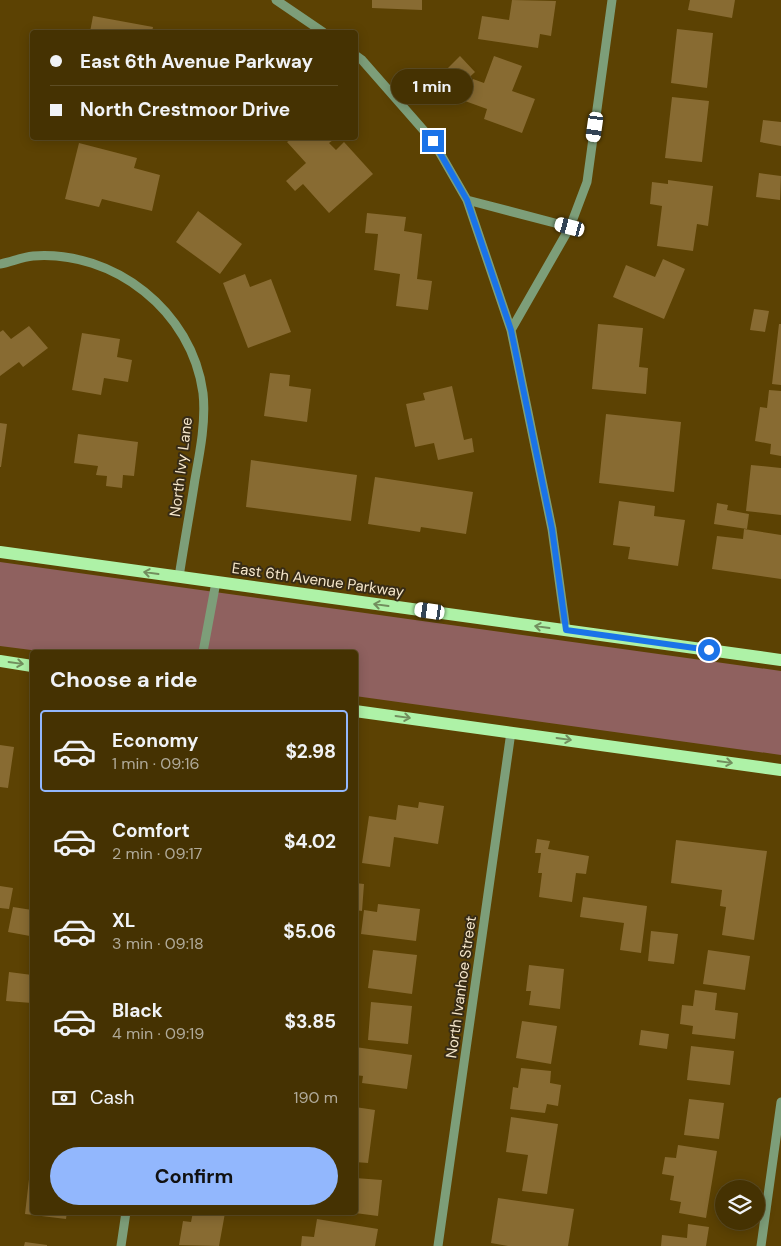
<!DOCTYPE html>
<meta charset="utf-8">
<style>
:root{--surface:#453202;--page:#4f3e11;--text:#f1f3f6;--muted:#b0aa99;--line:#5d4d24;--accent:#92b7fd}
body{margin:0;font-family:"DM Sans",sans-serif;background:var(--page);color:var(--text);height:100vh;display:flex;flex-direction:column;font-size:19px;white-space:nowrap}
*{box-sizing:border-box;margin:0}
p{font-size:16px;color:var(--muted)}
.icon{flex:none;width:28px;height:28px;fill:none;stroke:currentColor;stroke-width:2;stroke-linecap:round;stroke-linejoin:round}
.map{position:relative;flex:1;overflow:hidden}
.side{position:absolute;left:30px;top:650px;width:328px;height:565px;display:flex;flex-direction:column;background:var(--surface);border-radius:5px;box-shadow:0 2px 12px #0003,0 0 0 1px var(--line)}
.side>*{flex:none}
.banner{position:absolute;left:30px;top:30px;width:328px;height:110px;border-radius:5px;box-shadow:0 2px 12px #0003,0 0 0 1px var(--line);display:grid;align-content:center;height:110px;padding:0 20px;background:var(--surface)}
.controls{position:absolute;left:715px;top:1180px;display:grid;gap:10px}
.controls a{display:grid;place-items:center;width:50px;height:50px;border-radius:50%;background:var(--surface);box-shadow:0 2px 12px #0003,0 0 0 1px var(--line);font-size:25px}
.end{position:absolute;width:22px;height:22px;margin:-11px;border:6px solid #1a73e8;background:#fff;box-shadow:0 0 0 2px #fff}
.from{border-radius:50%}
.bubble{position:absolute;height:35px;border-radius:18px;background:var(--surface);box-shadow:0 2px 12px #0003,0 0 0 1px var(--line);font-size:16px;font-weight:700;line-height:35px;text-align:center}
.car{position:absolute;width:15px;height:30px;margin:-15px -8px;border-radius:6px;box-shadow:0 0 4px 1px #0007;background:linear-gradient(#fff 24%,#345 0 40%,#fff 0 76%,#345 0 86%,#fff 0)}
.banner b{display:flex;align-items:center;gap:18px;height:48px;font-size:19px}
.banner b+b{border-top:1px solid var(--line)}
.banner i{width:12px;height:12px;background:var(--text)}
ul{padding:0;list-style:none}
li{display:flex;align-items:center;gap:15px;height:82px;margin:0 10px 8px;padding:0 10px;border:2px solid transparent;border-radius:5px}
li div{flex:1}
li b{display:block;font-size:19px}
li em{font-style:normal;font-weight:700}
li.active{border-color:var(--accent)}
li>.icon{width:45px;height:45px;stroke-width:1.5}
h2{padding:0 20px;font-size:22px;line-height:60px}
.pay{display:flex;align-items:center;gap:12px;height:55px;padding:0 20px;font-size:19px}
.pay p{margin-inline-start:auto}
.primary-button{display:flex;gap:10px;margin-top:auto;padding:10px 20px}
.primary-button a{flex:1;height:58px;border-radius:30px;background:var(--accent);color:#111;font-size:20px;font-weight:700;line-height:58px;text-align:center}
.map>svg:first-child{display:block}
.green{fill:#8f615f}
.building{fill:#886b32}
.lines{fill:none;stroke-linecap:round;stroke-linejoin:round}
.minor{stroke:#7d9e79;stroke-width:9}
.major{stroke:#aef2a7;stroke-width:12}
.oneway{stroke:#728e5e}
.route{stroke:#1a73e8;stroke-width:6}
.labels{text-anchor:middle;stroke-width:4;stroke-linejoin:round;paint-order:stroke}
.street-label{font-size:15px;fill:#f6e7cb;stroke:#372b15}
</style>
<div class="map">
<svg width="781" height="1246" viewBox="0 0 781 1246">
<rect width="100%" height="100%" fill="#5c4203"/>
<path class="green" d="M0 562 781 671V755L355 696V652H47L0 646Z"/>
<path class="building" d="M372 0H422V10L372 8Z
M512 0 556 1 551 36 540 34 538 48 478 39 482 16 509 20Z
M690 0H735L732 18 688 10Z
M93 16 153 27 152 32H90Z
M677 29 713 33 707 88 671 83Z
M460 56 475 72 457 89 442 74Z
M494 56 522 66 512 91 535 99 522 133 484 119 487 109 465 101 473 79 484 83Z
M672 97 709 101 702 162 665 158Z
M763 120 781 122V146L760 142Z
M293 138H336L329 143 336 150 344 142 373 174 329 213 303 184 295 191 286 181 306 163 287 142Z
M79 143 137 158 134 168 160 175 152 211 102 199 99 207 65 199Z
M759 173 781 176 780 200 756 197Z
M668 180 713 186 708 226 697 224 693 251 657 246 662 206 650 204 652 182 668 184Z
M198 211 242 244 220 274 176 242Z
M367 213 406 217 404 231 422 234 417 279 432 281 428 310 396 306 400 274 374 270 378 234 365 233Z
M663 259 685 269 664 319 613 297 626 265 655 277Z
M245 274 250 287 271 279 291 332 248 348 223 283Z
M754 309 769 311 765 332 750 330Z
M598 324 643 328 639 367 648 368 646 394 592 389Z
M779 324H781V385L772 384Z
M29 326 48 348 23 367 19 362 0 376V332L3 330 11 339Z
M82 333 120 339 117 357 132 360 128 382 104 378 101 395 72 390Z
M270 373 290 375 289 386 311 389 307 422 264 416Z
M452 386 464 440 472 438 474 452 438 460 434 443 415 447 406 404 425 400 423 393Z
M769 390 781 391V456L770 454 771 444 755 441 760 407 767 408Z
M606 414 681 422 674 492 599 483Z
M0 423 7 424 1 467H0Z
M78 434 138 442 134 476 123 475 122 488 106 486 107 476 96 475 98 466 74 463Z
M251 460 357 475 351 521 246 507Z
M751 465 781 468V515L746 511Z
M375 477 473 492 466 534 421 527 420 532 368 524Z
M619 501 655 506 654 516 685 520 678 566 628 559 630 547 613 545Z
M717 503 728 505 727 510 749 514 747 529 714 524Z
M744 529 781 535V579L712 569 717 536 743 539Z
M0 745 14 747 8 788 0 787Z
M355 796 359 797 356 815H355Z
M419 802 444 806 438 844 394 837 390 867 362 863 369 816 396 820 398 805 418 808Z
M537 839 550 841 548 849 589 856 586 874 576 873 572 902 539 897 542 873H538L541 853H535Z
M676 840 767 851 754 940 722 935 726 907 720 906 722 890 671 883Z
M355 883 364 884 362 911 355 910Z
M0 886 13 888 9 909 0 908Z
M583 897 647 906 641 953 620 950 624 923 580 917Z
M378 904 420 909 416 941 361 934 364 910 377 912Z
M13 907 32 910 30 936 8 932Z
M651 931 678 934 674 964 648 961Z
M373 950 417 955 412 994 368 988Z
M708 950 750 956 745 990 703 984Z
M529 965 564 969 560 1009 529 1005 531 991H526Z
M9 972 32 975V1003L6 1001Z
M695 990 717 993 715 1010 738 1013 735 1039 692 1034 693 1026 680 1024 682 1005 693 1006Z
M371 1002 412 1006 408 1044 368 1040Z
M522 1021 557 1026 551 1064 516 1058Z
M641 1030 669 1034 667 1049 639 1045Z
M691 1046 734 1051 730 1085 687 1080Z
M355 1047 412 1055 407 1089 362 1083 363 1076 355 1075Z
M521 1068 551 1071 550 1083 561 1085 558 1106 547 1104 545 1113 510 1109 513 1087 518 1088Z
M689 1099 724 1103 719 1139 684 1135Z
M355 1107 375 1110 368 1163 355 1162Z
M511 1117 558 1124 547 1194 522 1191 528 1155 506 1152Z
M678 1145 717 1151 706 1218 679 1213 681 1202 670 1200 674 1176 662 1174 665 1157 676 1158Z
M31 1162 32 1212H67L66 1219 25 1214Z
M355 1178 382 1180 378 1216 355 1213Z
M498 1198 574 1209 568 1246H508L491 1243Z
M193 1212 225 1213 219 1246 179 1245 183 1221 191 1222Z
M317 1219 378 1229 375 1246H301L302 1236 314 1237Z
M688 1224 709 1227 706 1246H661L662 1235 687 1238Z
M25 1242 47 1245V1246H24Z"/>
<g class="lines">
<path class="minor" d="M276 0 323 32
M355 55 362 60 433 141 467 200 511 330 552 529 566 630
M467 200 570 227
M0 264C11 262 22 257 33 256 114 250 192 311 203 393 206 421 200 452 195 479 190 512 184 544 179 577
M511 330 570 227 587 182 612 0
M203 652 216 582
M121 1246 126 1212
M438 1246 511 732
M761 1246 781 1102"/>
<path class="major" d="M0 552 781 660
M0 661 32 666
M355 711 781 770"/>
</g>
<defs><path id="oneway-shaft" d="M-6 0H5M1.5-3L5.5 0L1.5 3" fill="none" stroke-width="1.6" stroke-linecap="round" stroke-linejoin="round" transform="scale(1.25)"/></defs>
<g class="oneway">
<use href="#oneway-shaft" transform="translate(151 573) rotate(-172)"/>
<use href="#oneway-shaft" transform="translate(381 605) rotate(-172)"/>
<use href="#oneway-shaft" transform="translate(542 627) rotate(-172)"/>
<use href="#oneway-shaft" transform="translate(16 663) rotate(8)"/>
<use href="#oneway-shaft" transform="translate(403 717) rotate(8)"/>
<use href="#oneway-shaft" transform="translate(564 739) rotate(8)"/>
<use href="#oneway-shaft" transform="translate(725 762) rotate(8)"/>
</g>
<g class="lines">
<path class="route" d="M433 141 467 200 511 330 552 529 566 630 709 650"/>
</g>
<g class="labels">
<g class="street-label">
<text transform="translate(181 467) rotate(-83)" y="5">North Ivy Lane</text>
<text transform="translate(318 580) rotate(8)" y="5">East 6th Avenue Parkway</text>
<text transform="translate(461 987) rotate(-82)" y="5">North Ivanhoe Street</text>
</g>
</g>
</svg>
<div class="controls">
<a><svg class="icon" aria-label="layers" viewBox="0 0 24 24"><path d="M12 4l9 5-9 5-9-5zM3 14l9 5 9-5"/></svg></a>
</div>
<i class="end from" style="left:709px;top:650px"></i>
<i class="end" style="left:433px;top:141px"></i>
<div class="bubble" style="left:391px;top:69px;width:82px">1 min</div>
<i class="car" style="left:595px;top:127px;rotate:188deg"></i>
<i class="car" style="left:570px;top:227px;rotate:285deg"></i>
<i class="car" style="left:430px;top:611px;rotate:278deg"></i>
<div class="banner">
<b><i class="from"></i>East 6th Avenue Parkway</b>
<b><i></i>North Crestmoor Drive</b>
</div>
<section class="side">
<h2>Choose a ride</h2>
<ul>
<li class="active"><svg class="icon" aria-label="car" viewBox="0 0 24 24"><path d="M5 17H2v-5l4-1 3-4h7l3 4 3 1v5h-3M9 17h6M6 11h13"/><circle cx="7" cy="17" r="2"/><circle cx="17" cy="17" r="2"/></svg><div><b>Economy</b><p>1 min · 09:16</p></div><em>$2.98</em></li>
<li><svg class="icon" aria-label="car" viewBox="0 0 24 24"><path d="M5 17H2v-5l4-1 3-4h7l3 4 3 1v5h-3M9 17h6M6 11h13"/><circle cx="7" cy="17" r="2"/><circle cx="17" cy="17" r="2"/></svg><div><b>Comfort</b><p>2 min · 09:17</p></div><em>$4.02</em></li>
<li><svg class="icon" aria-label="car" viewBox="0 0 24 24"><path d="M5 17H2v-5l4-1 3-4h7l3 4 3 1v5h-3M9 17h6M6 11h13"/><circle cx="7" cy="17" r="2"/><circle cx="17" cy="17" r="2"/></svg><div><b>XL</b><p>3 min · 09:18</p></div><em>$5.06</em></li>
<li><svg class="icon" aria-label="car" viewBox="0 0 24 24"><path d="M5 17H2v-5l4-1 3-4h7l3 4 3 1v5h-3M9 17h6M6 11h13"/><circle cx="7" cy="17" r="2"/><circle cx="17" cy="17" r="2"/></svg><div><b>Black</b><p>4 min · 09:19</p></div><em>$3.85</em></li>
</ul>
<div class="pay"><svg class="icon" aria-label="cash" viewBox="0 0 24 24"><path d="M3 7h18v10H3z"/><circle cx="12" cy="12" r="2"/></svg>Cash<p>190 m</p></div>
<div class="primary-button"><a>Confirm</a></div>
</section>
</div>
